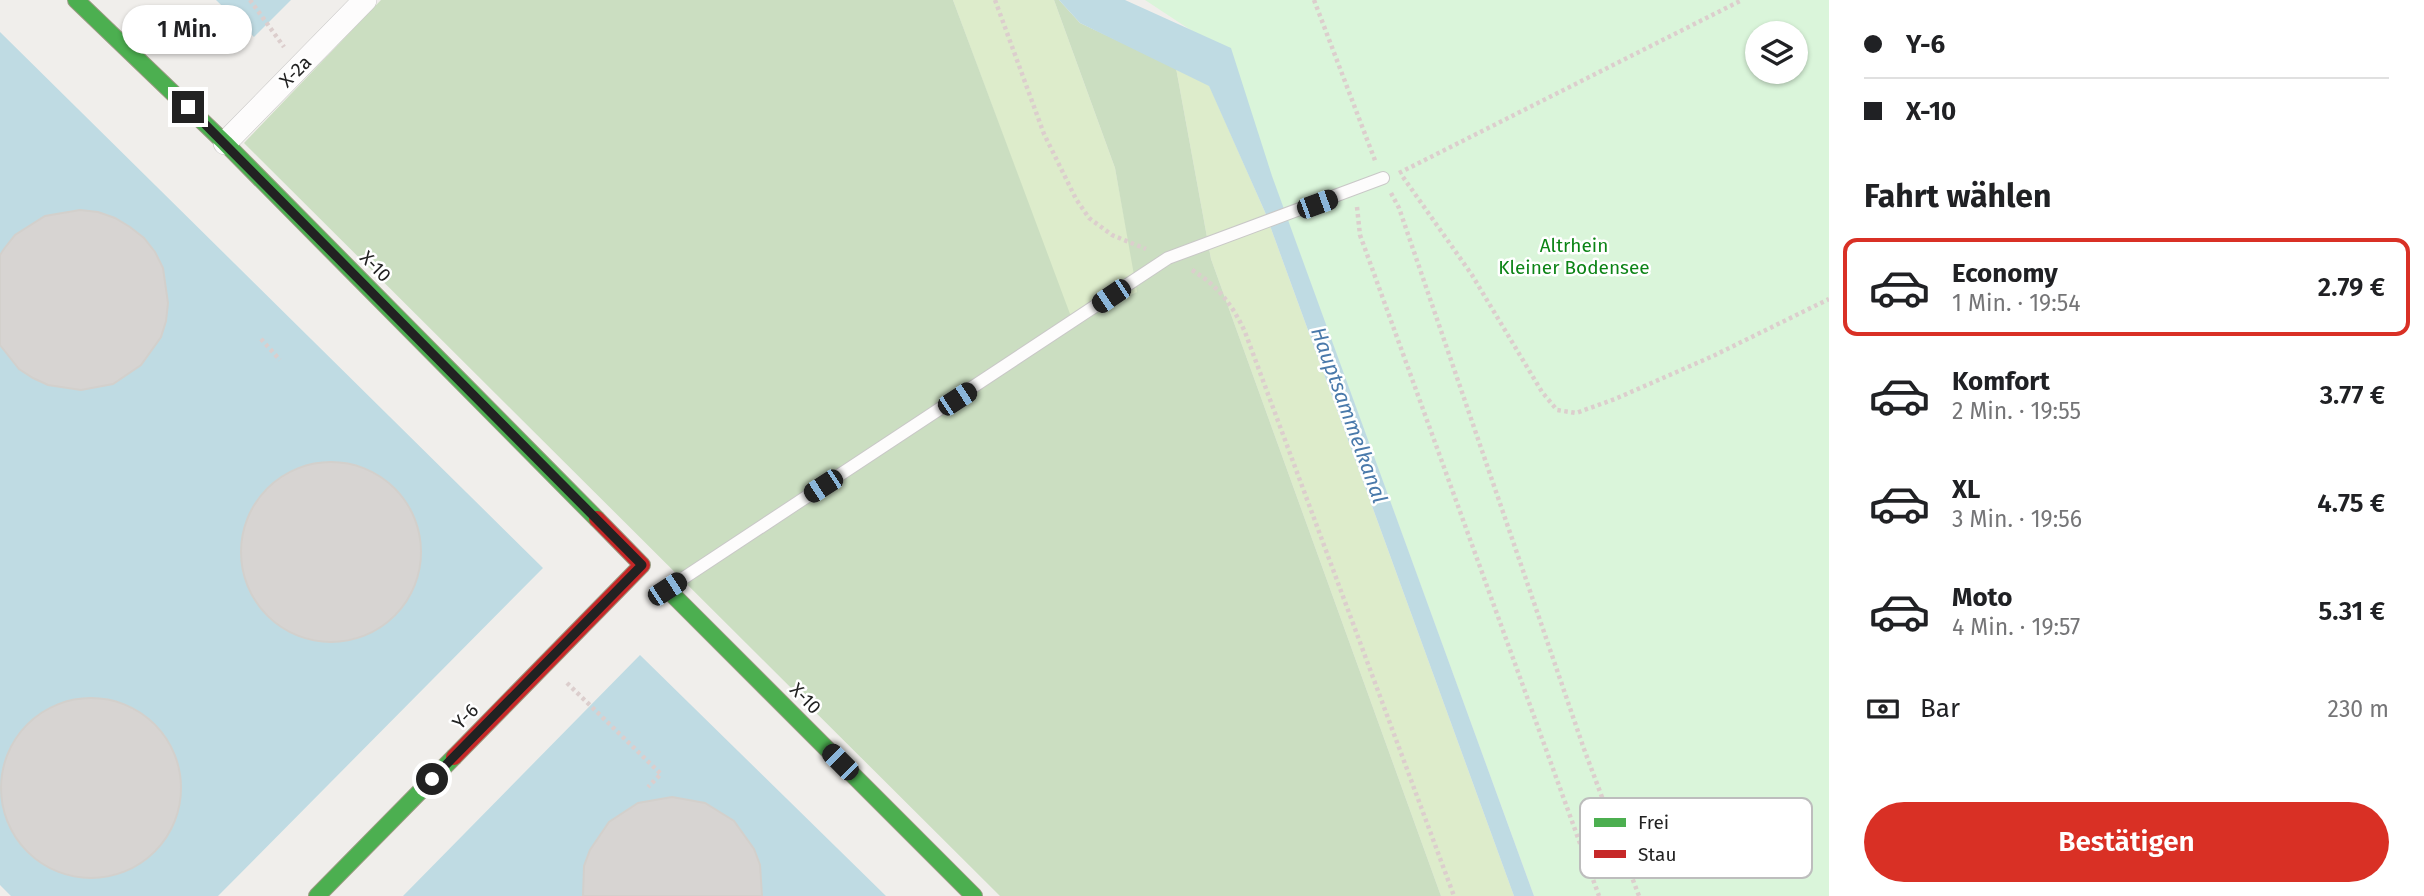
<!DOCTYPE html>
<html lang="de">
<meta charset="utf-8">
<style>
:root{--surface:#fff;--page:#f6f6f6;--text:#202124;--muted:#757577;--line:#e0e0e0;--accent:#d93025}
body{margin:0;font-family:"Fira Sans",sans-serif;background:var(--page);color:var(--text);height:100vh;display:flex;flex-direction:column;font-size:26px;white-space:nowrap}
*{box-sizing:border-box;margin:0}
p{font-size:23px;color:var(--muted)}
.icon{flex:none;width:38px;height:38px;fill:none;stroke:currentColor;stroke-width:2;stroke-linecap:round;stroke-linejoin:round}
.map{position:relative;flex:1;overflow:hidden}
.sheet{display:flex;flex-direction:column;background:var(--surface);width:595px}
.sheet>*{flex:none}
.top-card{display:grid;align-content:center;height:154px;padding:0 35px;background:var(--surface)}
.tools{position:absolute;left:1745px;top:21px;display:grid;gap:14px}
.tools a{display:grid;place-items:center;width:63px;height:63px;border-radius:50%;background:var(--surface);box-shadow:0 2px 5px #0004;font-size:35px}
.end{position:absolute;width:32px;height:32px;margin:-16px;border:9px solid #222;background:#fff;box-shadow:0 0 0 4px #fff}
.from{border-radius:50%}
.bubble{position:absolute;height:49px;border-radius:24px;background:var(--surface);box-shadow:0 2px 5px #0004;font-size:23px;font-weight:600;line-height:49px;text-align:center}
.car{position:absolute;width:21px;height:42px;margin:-21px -10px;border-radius:9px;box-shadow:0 0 5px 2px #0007;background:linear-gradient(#222 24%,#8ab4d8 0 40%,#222 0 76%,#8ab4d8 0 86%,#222 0)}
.top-card b{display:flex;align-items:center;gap:24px;height:66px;font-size:26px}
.top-card b+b{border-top:2px solid var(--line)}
.top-card i{width:18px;height:18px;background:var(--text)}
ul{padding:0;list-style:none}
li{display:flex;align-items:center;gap:21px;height:98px;margin:0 14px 10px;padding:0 21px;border:4px solid transparent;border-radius:14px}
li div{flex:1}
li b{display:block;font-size:26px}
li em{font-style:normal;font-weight:600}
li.active{border-color:var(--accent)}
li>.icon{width:63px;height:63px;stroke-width:1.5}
h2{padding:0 35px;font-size:32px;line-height:84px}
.pay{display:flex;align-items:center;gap:18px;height:77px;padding:0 35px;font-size:26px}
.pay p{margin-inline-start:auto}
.cta{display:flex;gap:14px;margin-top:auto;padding:14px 35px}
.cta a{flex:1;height:80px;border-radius:42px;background:var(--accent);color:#fff;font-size:28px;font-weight:600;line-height:80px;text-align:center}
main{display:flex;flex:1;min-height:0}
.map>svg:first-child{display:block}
.grass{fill:#ddeccb}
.forest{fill:#cbdec1}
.park{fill:#daf5da;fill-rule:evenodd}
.water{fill:#bfdbe3}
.building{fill:#d7d4d2;stroke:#d3d0cc;stroke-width:2}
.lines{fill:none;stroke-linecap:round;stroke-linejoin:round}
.lane-casing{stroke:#c9c8c7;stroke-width:14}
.street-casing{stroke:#c9c8c7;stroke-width:24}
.fast-casing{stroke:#999a82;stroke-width:18}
.jam-casing{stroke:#999a82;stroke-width:18}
.path{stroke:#dccecd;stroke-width:4.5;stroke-dasharray:3.5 3.5;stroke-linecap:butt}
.lane{stroke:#fdfcfc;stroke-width:12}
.street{stroke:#fdfcfc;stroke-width:23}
.fast{stroke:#4caf50;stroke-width:16}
.jam{stroke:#c62828;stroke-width:16}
.route{stroke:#222;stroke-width:9}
.labels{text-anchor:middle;stroke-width:5;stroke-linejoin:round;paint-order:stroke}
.street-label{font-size:19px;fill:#222;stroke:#fff}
.park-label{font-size:19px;fill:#0c8416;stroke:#fff}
.water-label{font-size:21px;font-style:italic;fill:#4a7aab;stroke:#fff}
.key{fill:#fff;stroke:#bdbdbd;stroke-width:2}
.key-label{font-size:19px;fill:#222}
</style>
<main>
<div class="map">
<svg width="1829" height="896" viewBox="0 0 1829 896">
<rect width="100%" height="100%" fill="#f0eeeb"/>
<path class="grass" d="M953 0H1054L1115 168 1138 292 1072 322Z
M1176 68 1209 85 1265 212 1514 896H1441L1211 259Z"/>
<path class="forest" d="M381 0H953L1073 322 1137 292 1115 168 1054 0H1059L1080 23 1176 68 1211 259 1441 896H1000L244 143Z"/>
<path class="park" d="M1145 0H1829V896H1534L1227 54ZM1757 33H1796V72H1757Z"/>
<path class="water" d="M216 0H291L254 37Z
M1059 0H1125L1231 48 1272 176 1534 896H1514L1265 212 1209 86 1080 23Z
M0 32 543 568 218 896H11L0 885Z
M640 655 886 896H403Z"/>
<path class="building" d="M80 210 98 212 115 218 130 227 144 238 155 252 163 268 168 303 166 321 161 337 141 365 113 384 81 390 48 385 33 378 19 369 0 345V255L4 249 15 235 45 216Z
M241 552a90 90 0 1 1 180 0a90 90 0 1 1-180 0Z
M1 788a90 90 0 1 1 180 0a90 90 0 1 1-180 0Z
M672 797 705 803 734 821 754 849 760 865 762 896H583L584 866 590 850 609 822 638 803Z"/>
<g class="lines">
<g class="lane-casing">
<path id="lane" d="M667 589 1168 258 1383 178"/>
</g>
<g class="street-casing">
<path id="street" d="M225 143 365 0"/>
</g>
<g class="fast-casing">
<path id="fast" d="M76 0 225 143 597 519
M667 589 974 896
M317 896 454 757"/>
</g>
<g class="jam-casing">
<path id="jam" d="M454 757 642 565 597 519"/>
</g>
<path class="path" d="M250 0 284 47
M995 0 1044 134 1076 199 1089 218 1112 235 1146 249
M1314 0 1376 163
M1399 173 1742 0
M1403 177 1472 275 1542 392 1557 410 1576 413 1615 399 1713 356 1829 299
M1391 193 1399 208 1584 749 1639 896
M1357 207 1360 235 1599 896
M1192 270C1218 286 1232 304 1245 332L1454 896
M261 339 280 360
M567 683 661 774 648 787"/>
<use href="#lane" class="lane"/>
<use href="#street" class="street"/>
<use href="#fast" class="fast"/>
<use href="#jam" class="jam"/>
</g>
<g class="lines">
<path class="route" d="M188 107 642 565 432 779"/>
</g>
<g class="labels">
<g class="street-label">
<text transform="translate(295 71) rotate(-45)" y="7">X-2a</text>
<text transform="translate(376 266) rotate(45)" y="7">X-10</text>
<text transform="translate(806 698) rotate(45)" y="7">X-10</text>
<text transform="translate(465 716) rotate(-45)" y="7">Y-6</text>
</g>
<g class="park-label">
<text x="1574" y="252">Altrhein<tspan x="1574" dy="22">Kleiner Bodensee</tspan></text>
</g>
<g class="water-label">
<text transform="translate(1349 415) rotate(70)" y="7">Hauptsammelkanal</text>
</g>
</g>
<rect x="1580" y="798" width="232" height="80" rx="10" class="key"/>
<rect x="1594" y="818" width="32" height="9" fill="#4caf50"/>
<rect x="1594" y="850" width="32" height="8" fill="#c62828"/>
<g class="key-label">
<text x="1638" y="829">Frei</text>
<text x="1638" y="861">Stau</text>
</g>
</svg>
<div class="tools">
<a><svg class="icon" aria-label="layers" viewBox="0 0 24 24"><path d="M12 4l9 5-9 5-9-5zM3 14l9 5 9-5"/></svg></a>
</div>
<i class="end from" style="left:432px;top:779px"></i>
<i class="end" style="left:188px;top:107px"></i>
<div class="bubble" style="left:122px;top:5px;width:130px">1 Min.</div>
<i class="car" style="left:1317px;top:204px;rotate:70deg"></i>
<i class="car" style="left:1111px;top:296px;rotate:236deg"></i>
<i class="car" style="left:957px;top:399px;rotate:57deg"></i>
<i class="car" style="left:823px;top:486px;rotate:237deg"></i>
<i class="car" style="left:667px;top:589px;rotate:57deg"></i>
<i class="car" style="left:840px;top:762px;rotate:315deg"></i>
</div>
<section class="sheet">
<div class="top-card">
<b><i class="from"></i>Y-6</b>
<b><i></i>X-10</b>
</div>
<h2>Fahrt wählen</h2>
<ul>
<li class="active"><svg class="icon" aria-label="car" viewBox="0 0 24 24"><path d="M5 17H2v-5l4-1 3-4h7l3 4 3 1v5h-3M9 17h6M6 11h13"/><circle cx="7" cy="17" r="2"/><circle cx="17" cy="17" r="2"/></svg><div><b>Economy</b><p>1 Min. · 19:54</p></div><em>2.79 €</em></li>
<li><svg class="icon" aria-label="car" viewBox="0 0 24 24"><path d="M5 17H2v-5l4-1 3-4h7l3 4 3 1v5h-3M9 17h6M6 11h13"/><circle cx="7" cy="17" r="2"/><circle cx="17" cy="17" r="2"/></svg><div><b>Komfort</b><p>2 Min. · 19:55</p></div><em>3.77 €</em></li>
<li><svg class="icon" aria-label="car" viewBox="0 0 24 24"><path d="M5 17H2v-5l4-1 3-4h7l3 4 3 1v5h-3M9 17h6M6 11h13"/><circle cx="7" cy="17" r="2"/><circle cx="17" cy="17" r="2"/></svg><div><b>XL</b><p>3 Min. · 19:56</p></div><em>4.75 €</em></li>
<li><svg class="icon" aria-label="car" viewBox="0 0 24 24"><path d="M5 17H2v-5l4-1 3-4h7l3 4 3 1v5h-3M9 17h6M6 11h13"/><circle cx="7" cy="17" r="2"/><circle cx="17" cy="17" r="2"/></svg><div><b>Moto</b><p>4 Min. · 19:57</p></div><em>5.31 €</em></li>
</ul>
<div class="pay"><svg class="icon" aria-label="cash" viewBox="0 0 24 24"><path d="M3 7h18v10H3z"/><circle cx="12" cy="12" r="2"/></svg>Bar<p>230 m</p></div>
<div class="cta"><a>Bestätigen</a></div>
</section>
</main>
